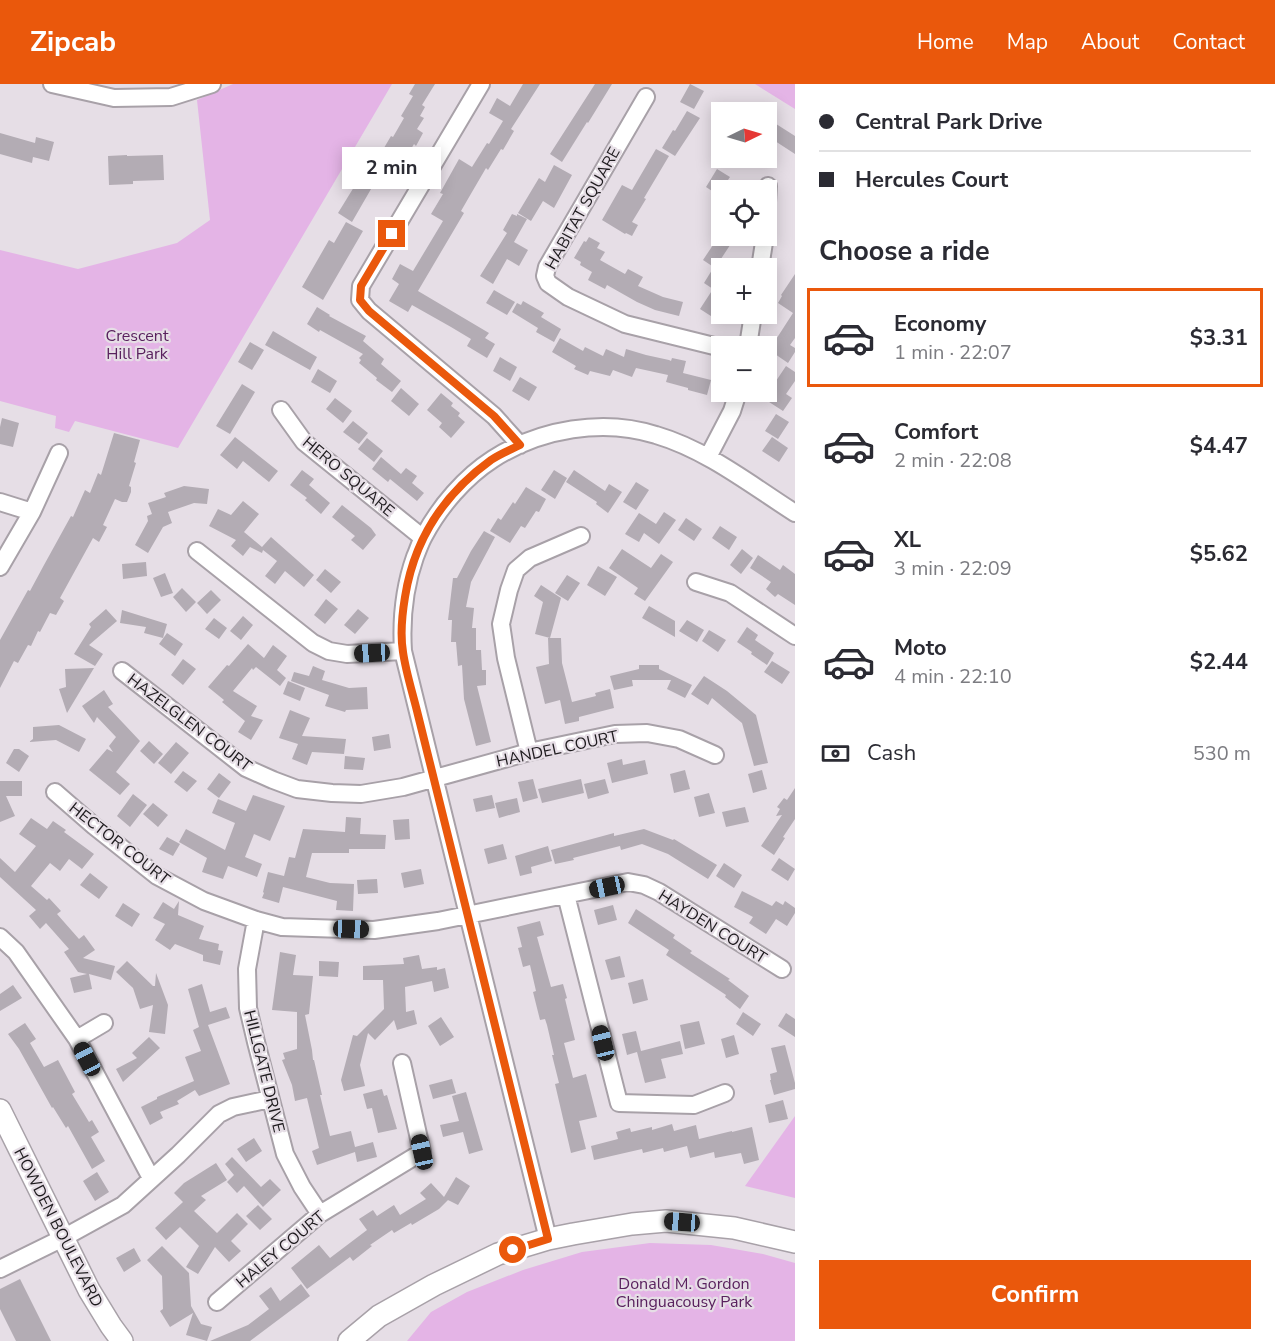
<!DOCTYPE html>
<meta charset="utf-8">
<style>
:root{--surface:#fff;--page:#f2f2f3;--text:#2b2b33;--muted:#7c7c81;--line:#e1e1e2;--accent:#ea580c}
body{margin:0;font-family:"Nunito Sans",sans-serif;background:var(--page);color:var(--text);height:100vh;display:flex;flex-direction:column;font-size:22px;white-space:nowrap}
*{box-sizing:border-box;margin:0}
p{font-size:20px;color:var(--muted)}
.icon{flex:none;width:33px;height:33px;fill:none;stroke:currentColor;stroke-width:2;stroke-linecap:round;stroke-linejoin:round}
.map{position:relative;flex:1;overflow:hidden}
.panel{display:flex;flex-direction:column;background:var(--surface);width:480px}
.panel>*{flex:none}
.hud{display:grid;align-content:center;height:132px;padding:0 24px;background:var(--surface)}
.needle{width:39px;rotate:85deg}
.tools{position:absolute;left:711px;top:18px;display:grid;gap:12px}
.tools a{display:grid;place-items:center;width:66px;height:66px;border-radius:0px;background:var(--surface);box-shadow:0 3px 15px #0003;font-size:30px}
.end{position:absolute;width:27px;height:27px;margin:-14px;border:8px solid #ea580c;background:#fff;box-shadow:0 0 0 3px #fff}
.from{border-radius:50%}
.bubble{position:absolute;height:42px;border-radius:0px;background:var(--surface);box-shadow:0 3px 15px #0003;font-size:20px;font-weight:700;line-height:42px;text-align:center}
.car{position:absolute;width:18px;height:36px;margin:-18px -9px;border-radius:8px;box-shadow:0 0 4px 2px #0007;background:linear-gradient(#222 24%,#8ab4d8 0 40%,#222 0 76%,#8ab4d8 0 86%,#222 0)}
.hud b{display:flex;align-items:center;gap:21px;height:57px;font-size:22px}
.hud b+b{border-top:2px solid var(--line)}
.hud i{width:15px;height:15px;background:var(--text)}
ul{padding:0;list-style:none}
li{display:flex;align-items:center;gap:18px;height:99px;margin:0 12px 9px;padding:0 12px;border:3px solid transparent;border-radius:0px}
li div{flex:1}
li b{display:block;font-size:22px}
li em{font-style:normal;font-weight:700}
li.active{border-color:var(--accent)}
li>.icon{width:54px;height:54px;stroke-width:1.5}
h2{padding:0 24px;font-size:27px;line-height:72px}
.pay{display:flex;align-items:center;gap:15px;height:66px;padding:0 24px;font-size:22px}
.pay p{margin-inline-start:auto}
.primary-button{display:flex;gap:12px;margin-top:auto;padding:12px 24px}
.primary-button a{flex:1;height:69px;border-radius:0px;background:var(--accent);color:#fff;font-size:24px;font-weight:700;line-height:69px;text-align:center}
header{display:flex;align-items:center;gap:36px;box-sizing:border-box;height:84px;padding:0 30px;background:var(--accent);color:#fff}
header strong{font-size:28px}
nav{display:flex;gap:33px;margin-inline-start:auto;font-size:21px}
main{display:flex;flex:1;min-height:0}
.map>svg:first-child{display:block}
.green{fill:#e4b4e6}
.building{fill:#b3acb4}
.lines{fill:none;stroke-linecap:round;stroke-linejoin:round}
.minor-casing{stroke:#a8a1a8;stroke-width:20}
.tertiary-casing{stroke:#a8a1a8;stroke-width:24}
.minor{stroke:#fff;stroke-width:16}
.tertiary{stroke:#fff;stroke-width:21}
.route{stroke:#ea580c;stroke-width:8}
.labels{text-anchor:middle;stroke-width:4.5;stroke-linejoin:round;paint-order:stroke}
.street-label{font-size:16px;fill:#1e1b1e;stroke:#e6dee6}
.park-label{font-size:16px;fill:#59215e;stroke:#e6dee6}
</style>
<header>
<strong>Zipcab</strong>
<nav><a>Home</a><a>Map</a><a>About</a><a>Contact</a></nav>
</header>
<main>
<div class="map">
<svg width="795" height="1257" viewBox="0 0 795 1257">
<rect width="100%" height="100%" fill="#e6dee6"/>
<path class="green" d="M233 0H392L178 364 75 337 69 348 55 344 56 332 0 317V166L78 185 177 159 210 136 197 16Z
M755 0H795V25Z
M795 1032V1114L745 1102Z
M650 1159 711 1161 763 1170 795 1179V1257H407L431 1228 467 1208 523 1186 582 1168Z"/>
<path class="building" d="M415 0H435L422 21 425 23 420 32 424 34 417 45 423 49 416 62 414 60 404 77 401 75 391 92 382 86 352 138 338 129 370 77 365 74 371 65 378 69 379 67 381 69 391 52 393 53 404 34 401 32 413 12 409 10Z
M523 0H540L511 45 514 47 503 66 501 65 488 86 486 84 472 108 461 127 464 129 418 207 489 249 485 254 495 260 487 274 467 262 471 255 451 243 412 221 408 228 389 217 399 200 392 195 400 180 413 187 443 137 431 130 443 110 440 109 459 75 472 83 487 59 489 60 503 37 489 29 497 14 510 22Z
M595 0H612L588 39 587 38 562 78 550 70Z
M690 0 704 7 694 25 680 18Z
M687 27 700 34 675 72 662 64 673 46 675 47Z
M773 38 795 52V70L775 57Z
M0 49 35 59 36 53 54 58 49 77 33 73 32 79 0 70Z
M656 65 669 72 644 114 646 115 632 138 638 141 632 152 626 149 625 150 602 136 622 101 632 106Z
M127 71V72L163 71 164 96 133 97V100L109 101 108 72Z
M554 81 572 91 554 124 543 117 531 137 518 129 539 94 545 98Z
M717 85 730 93 718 111 706 103Z
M512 130 517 132V130L527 135 514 158 528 166 519 182 507 175 493 200 480 192 507 149 503 146Z
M346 138 363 147 323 216 302 203 329 156 334 159Z
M719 152H736L715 184 703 176Z
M589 153 600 159 597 164 605 168 600 176 625 190 628 185 643 193 638 202 663 213 683 218 679 232 655 226 637 218 607 201 605 205 588 196 592 188 580 181 581 178 574 174 584 157 586 158Z
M712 186 721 191 722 190V222L714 234 700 225 713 205 704 199Z
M795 190V254L790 261 795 264V268L788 279 772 268 776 261 773 260 793 229 778 219 782 212 781 211Z
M494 206 515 218 507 231 486 219Z
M523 217 544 229 541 233 561 245 554 258 536 248 538 244 512 228 517 219 521 221Z
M317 223 330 231 329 232 366 252 363 257 384 275 381 280 401 297 392 308 376 296 377 294 359 279 361 276 359 274 363 270 320 246 319 248 307 240Z
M273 247 317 273 310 286 265 261Z
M560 254 583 267 585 263 603 272 606 265 624 273 626 265 646 271 669 276 668 278 669 276 671 277 672 274 686 277 683 289 711 296 707 311 688 306V304L666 298 668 291 636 284 632 293 613 286 610 292 590 287 588 291 574 285 576 282 552 268Z
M250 258 264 266 252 286 238 278Z
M500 273 517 283 510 297 493 287Z
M786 282 795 288V297L786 310 792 314 783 327 766 316 770 311 768 309Z
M318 285 337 297 330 309 311 298Z
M520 293 537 303 529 317 512 307Z
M242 300 255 308 230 350 216 342Z
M401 304 419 320 409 332 391 317Z
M441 309 453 319 451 322 460 329 458 332 465 338 451 354 439 343 442 339 427 326Z
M335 314 352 327 343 339 326 325Z
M776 330 789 338 778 355 765 347Z
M2 334 19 339 13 363 0 360V343Z
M353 337 368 349 359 360 343 348Z
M114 349 140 356 134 378 136 379 129 402 131 403V408L127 418H122L115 415 103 441 107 443 99 458 93 454 60 514 64 517 56 531 50 529 40 548 38 547 31 562 28 561 18 579 14 577 0 604V556L28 506 30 507 44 481 71 432 73 433 85 406 90 409 98 389 101 391Z
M235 353 278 387 269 398 243 377 237 385 220 371Z
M772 353 788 364 779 378 762 367Z
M367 354 383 367 374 378 358 365Z
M381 373 401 390 406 384 417 392 412 399 424 409 417 417 390 395 388 398 372 385Z
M302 386 314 395 309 401 330 419 321 430 305 416 307 414 290 401Z
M554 386 567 394 555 415 541 406Z
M574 386 605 407 609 400 622 408 608 429 596 420 597 418 566 398Z
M636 398 649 406 636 426 623 418Z
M184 402 209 405 207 420 194 419 168 428 172 439 163 443 148 469 135 461 148 437 147 432 152 430 148 419 166 413 164 409Z
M526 403 546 415 539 428 536 427 525 444 521 442 510 459 490 447 498 434 501 436 513 418 515 420Z
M243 417 259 430 244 448 262 463 271 453 314 491 304 503 285 487 275 500 265 492 277 477 263 466 262 469 250 463 243 472 231 462 236 456 209 442 218 425 231 431Z
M342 421 371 444 376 451 363 466 351 456 355 452 332 433Z
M664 428 676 436 659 460 644 449 639 458 625 450 639 429 656 440Z
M686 434 702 445 694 457 678 446Z
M720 442 737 453 729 466 712 454Z
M484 447 495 453 471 498 466 523 474 524 472 544H476V566H481L482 586H486V601L477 602 491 658 476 662 464 615 462 581 458 582 456 558H451L452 536H448L453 494H457L471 467Z
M622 465 651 484 661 470 673 478 645 517 634 510 638 504 609 484Z
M742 465 753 474 741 490 730 481Z
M758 471 780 486 783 481 795 490V521L778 510 775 513 766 505 771 498 750 484Z
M146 478 147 492 123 495 122 480Z
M598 482 617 493 605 512 587 501Z
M325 485 341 498 331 509 316 496Z
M165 489 173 509 161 513 153 494Z
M567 491 580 499 568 517 555 509Z
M541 501 561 514 550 554 535 550 543 518 534 512Z
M182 504 196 518 186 528 173 513Z
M211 506 221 516 207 530 197 519Z
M326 515 338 525 325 540 314 531Z
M649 522 675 537V553L642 534Z
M106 525 117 537 89 561 103 570 95 582 74 570 91 543 89 540Z
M358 525 369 534 355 550 344 541Z
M122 526 167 540 163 554 144 549 146 543 120 539Z
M243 532 253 541 241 556 230 547Z
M214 534 227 544 219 555 205 545Z
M687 536 704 546 697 558 679 547Z
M747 543 758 551 755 556 774 569 767 581 751 570 752 568 737 558Z
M709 546 726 556 718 568 702 557Z
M167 549 183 560 175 572 159 560Z
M548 554H561L562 579 572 618 596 612 595 609 610 605 614 624 579 633V637L565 640 560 616 545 620 536 583 549 580Z
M248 560 264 574 273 561 287 572 277 586 286 594 280 602 256 583 253 586 252 584 233 607 257 622 251 632 263 636 251 656 238 648 245 637 222 618 224 616 208 603 227 581 229 582Z
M183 575 196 585 183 601 171 591Z
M772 577 790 588 782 600 764 588Z
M639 581H659V585L692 601 685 614 667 605 671 596H632L633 602 614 606 610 592 639 585Z
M313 582 325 587 322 596 349 604 367 603 368 625 346 626 345 628 325 622 329 611 291 597 294 588 309 592Z
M94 584 67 629 59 605 66 603 65 585Z
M704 592 727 607 756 631 768 679 754 682 742 639 712 614 708 621 691 610Z
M288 597 305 604 300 617 283 610Z
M104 606 113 620 108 623 140 657 116 688 130 700 120 711 89 686 107 665 113 668 109 662 116 653 97 633 94 639 82 622Z
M290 626 310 634 302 652 346 655 344 670 312 668 307 681 292 675 298 660 279 654Z
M59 641 86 655 79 668 56 656 29 658 33 655V643Z
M389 650 391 664 374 667 372 653Z
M149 657 163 670 154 680 140 667Z
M176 658 189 669 171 690 158 679Z
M14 665H19L29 672 19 688 6 679Z
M345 672 365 674 363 686 344 685Z
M622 675 623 681 645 676 648 690 612 699 607 679Z
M685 686 690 705 674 709 670 690Z
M762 686 767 705 753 709 748 690Z
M183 687 197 697 187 708 174 698Z
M219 689 231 698 219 714 207 705Z
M533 695 538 714 523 718 518 698Z
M581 695 584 709 542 719 538 705Z
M605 695 609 709 588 715 584 700Z
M0 697H22V712H6L15 732 0 738Z
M795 704V735L783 753 785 754 774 771 761 762 782 731 776 732 780 725 777 723 784 714 787 716Z
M709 709 715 729 699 733 694 713Z
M133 710 147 721 130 743 117 732Z
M253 711 285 722 270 757 254 750 245 773 262 780 257 793 228 782 223 795 202 788 207 774 179 758 186 745 225 766 235 739 212 729 218 715 246 727Z
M492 711 495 724 476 728 473 715Z
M517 714 520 728 499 734 495 719Z
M153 719 168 731 158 743 143 730Z
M745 723 749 738 726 743 722 728Z
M346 733 361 734 360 750 386 751 385 765H349V769H312L306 793 330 799 354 800 353 827 336 826 337 817 283 803 279 819 262 814 264 809 263 808 268 788 284 792 289 773 295 774 303 745 345 748Z
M31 734 47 745 53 737 66 746 64 748 94 770 82 785 69 775 60 787 50 779 31 802 47 816 49 814 61 827 57 830 79 855 84 851 95 866 83 874 115 882 111 896 89 890 92 905 74 909 70 894 87 890 78 888 64 868 69 865 46 839 40 845 29 832 36 826 0 793V774L15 788 36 762 19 750Z
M409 735 410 755 395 756 393 736Z
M644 745 673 756 674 755 717 781 708 795 668 770 642 760 621 766 620 762 573 774 574 776 555 780 551 766 614 749V752Z
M167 753 180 760 173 772 159 765Z
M503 760 507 775 488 780 484 765Z
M548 762 552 777 531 783 532 789 520 792 515 772Z
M779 774 795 785 788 797 771 786Z
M724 779 742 791 734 804 716 792Z
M421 785 424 800 404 804 401 789Z
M90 789 108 803 99 815 80 801Z
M377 795 378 809 358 810 357 796Z
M742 807 772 822 776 817 783 821 785 817 795 824V829L787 842 776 835 766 850 749 839 753 833 734 823Z
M179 817 178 831 204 842 199 855 219 860 218 866 223 867 220 881 203 877V871L175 860 170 866 155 856 165 840 153 834 163 818 174 825Z
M123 819 140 830 132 843 115 832Z
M613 821 617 836 598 841 594 826Z
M636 825 675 851 673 854 692 867 690 869 730 895 728 896 749 912 740 925 725 913 726 911 666 871 669 866 628 839Z
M540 837 544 851 537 853 551 903 563 900 567 914 565 915 575 956 564 959 573 994 586 990 597 1033 579 1037 586 1065 571 1069 555 1000 559 999 552 971H554L547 941 545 935 540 936 533 908 536 907 530 881 523 883 518 864 522 863 517 843Z
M280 868 296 871 293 891 313 892 309 930 305 931 312 966 313 976H314L322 1011H320L330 1052 351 1047 355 1063 373 1058 377 1073 357 1078 355 1068 317 1081 312 1067 319 1064 307 1014 295 1017 292 1001 282 976 285 975 283 969 297 965V928L272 926Z
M419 871 422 885 437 883V886L445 884 449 904 434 908 432 897 405 903 406 928 414 926 417 940 397 946 394 936 375 956 368 949 360 981 365 1002 344 1007 341 996 353 951 357 952 384 925 383 896H363V882L404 880 403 874Z
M620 872 625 893 611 896 605 876Z
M127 877 153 902H155L156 889 168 921 165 950 149 948 153 921 140 925 133 904 116 888Z
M319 877 339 878 338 893 319 892Z
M643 895 648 916 633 920 628 899Z
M202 900 210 928 226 923 230 934 208 941 230 1000 199 1012 195 1006 177 1017 179 1020 160 1028 163 1034 150 1041 141 1023 157 1015V1013L194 997 185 973 201 967 193 946 199 943 188 905Z
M13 901 22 914 0 927V910Z
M743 928 761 940 753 952 736 940Z
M786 929 795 935V953L778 942Z
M441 933 454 953 440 962 428 942Z
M699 937 705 960 685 965 680 941Z
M25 939 36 955 30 959 44 983 58 976 75 1008 72 1010 89 1038 92 1036 99 1048 91 1053 105 1077 92 1085 68 1042 66 1044 53 1023 52 1024 19 965 8 950Z
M636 947 641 967 680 957 683 970 661 975 666 994 645 999 637 968 627 971 622 950Z
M734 951 739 970 726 974 721 955Z
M149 953 160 964 123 998 116 985 137 974 132 969Z
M785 961 795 999V1005L774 1011 770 996H771L770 990 777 988 771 964Z
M452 995 456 1009 433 1015 429 1001Z
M382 1005 384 1012 387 1011 397 1045 378 1049 372 1024 367 1025 363 1010Z
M466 1008 483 1066 469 1070 463 1048 443 1053 440 1041 459 1037 452 1012Z
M783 1016 788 1035 769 1039 765 1021Z
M672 1040 674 1047 696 1041 699 1055 732 1047V1048L752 1043 759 1076 744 1080 741 1069 715 1074 714 1068 690 1074 687 1062 664 1068 663 1064 643 1069 642 1065 594 1076 591 1062 618 1055 616 1048 630 1044 631 1048 652 1043V1046Z
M254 1054 262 1067 246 1078 237 1065Z
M232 1073 261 1103 270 1095 281 1106 263 1123 244 1102 237 1109 227 1098 234 1091 225 1080Z
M216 1079 227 1096 201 1112 206 1116 194 1127 217 1149 237 1129 248 1140 231 1157 241 1167 229 1178 215 1163 198 1190 186 1183 199 1162 180 1143 166 1156 155 1144 183 1118 174 1109 184 1099Z
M97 1088 109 1108 95 1117 83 1097Z
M456 1093 470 1102 458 1121 446 1115 448 1116 439 1125 412 1141 411 1139 394 1149 392 1146 370 1161 372 1162 353 1177 350 1173 307 1205 291 1184 319 1161 330 1174 367 1146 359 1135 373 1126 377 1132 394 1121 400 1131 426 1115 420 1109 431 1099 444 1113Z
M258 1121 272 1135 260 1146 246 1132Z
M162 1162 189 1189 191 1222 201 1240 212 1243 207 1257 186 1251 193 1229 170 1243 160 1227 163 1225 162 1192 147 1176Z
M134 1164 141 1177 124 1188 116 1174Z
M20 1195 51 1257H16L0 1225V1205Z
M301 1200 310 1212 250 1257H210L248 1241 269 1225 259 1212 271 1203 280 1217Z"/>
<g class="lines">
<g class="minor-casing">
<path id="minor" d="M52 0 114 14 171 13 212 0
M481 0 361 202 360 216 369 227 494 332 520 361
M646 13 547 183 545 192 548 199 568 213 625 240 722 264
M766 134 768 102
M760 184 765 152
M748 262 753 230
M281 326 304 358 423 454
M708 373 732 327 738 308
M0 418 32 428
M197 467 313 559 329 567 347 570 403 567
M0 483 32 428 59 369
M696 498 730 509 795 552
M122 587 246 684 273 696 297 705 332 709 361 710 403 703 529 668 615 650 647 649 679 655 715 671
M529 668 506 574 501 540 509 506 516 486 530 474 581 452
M55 708 94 742 157 792 204 817 256 836 282 843 374 846 438 837 628 798 644 801 659 808 782 885
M566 811 619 1019 694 1021 725 1009
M256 836 247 885 248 924 256 958 285 1070 302 1103 320 1130
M0 853 16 868 77 955 151 1094
M77 955 104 939
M548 1155 403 567C401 535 404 504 415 473 418 466 420 459 424 452 440 422 465 393 493 375 540 345 603 334 656 351 707 366 751 401 795 429
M0 1185 63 1154 123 1121 178 1071 219 1030 233 1023 270 1015
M217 1218 320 1130 422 1068 402 979"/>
</g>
<g class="tertiary-casing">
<path id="tertiary" d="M0 1026 89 1206 111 1242 122 1257
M349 1257 379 1232 434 1201 498 1170 548 1155 573 1150 632 1140 666 1137 734 1144 795 1158"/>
</g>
<use href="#minor" class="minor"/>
<use href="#tertiary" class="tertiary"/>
</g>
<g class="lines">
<path class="route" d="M392 150 361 202 360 216 369 227 494 332 520 361C510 366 500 370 491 376 444 410 414 456 405 513 402 531 400 550 403 568 406 589 413 610 418 631L548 1155 513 1166"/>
</g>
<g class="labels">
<g class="street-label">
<text transform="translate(582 124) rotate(-61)" y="6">HABITAT SQUARE</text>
<text transform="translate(349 392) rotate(40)" y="6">HERO SQUARE</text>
<text transform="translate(190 638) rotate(37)" y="6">HAZELGLEN COURT</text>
<text transform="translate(557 664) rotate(-12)" y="6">HANDEL COURT</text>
<text transform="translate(120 759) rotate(38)" y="6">HECTOR COURT</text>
<text transform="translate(713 842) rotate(32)" y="6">HAYDEN COURT</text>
<text transform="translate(265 987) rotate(76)" y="6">HILLGATE DRIVE</text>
<text transform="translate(59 1143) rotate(63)" y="6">HOWDEN BOULEVARD</text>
<text transform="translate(280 1165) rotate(-40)" y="6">HALEY COURT</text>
</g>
<g class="park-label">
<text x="137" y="257">Crescent<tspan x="137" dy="18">Hill Park</tspan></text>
<text x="684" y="1205">Donald M. Gordon<tspan x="684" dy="18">Chinguacousy Park</tspan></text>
</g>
</g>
</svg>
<div class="tools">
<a><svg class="needle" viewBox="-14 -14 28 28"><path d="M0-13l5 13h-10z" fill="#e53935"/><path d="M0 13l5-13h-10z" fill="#7c7c81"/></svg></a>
<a><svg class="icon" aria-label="locate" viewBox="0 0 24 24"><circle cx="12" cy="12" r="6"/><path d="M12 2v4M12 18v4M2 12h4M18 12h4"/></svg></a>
<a>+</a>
<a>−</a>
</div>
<i class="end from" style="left:513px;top:1166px"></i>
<i class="end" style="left:392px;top:150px"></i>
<div class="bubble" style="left:342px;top:63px;width:99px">2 min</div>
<i class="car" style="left:372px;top:569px;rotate:267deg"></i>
<i class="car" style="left:607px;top:803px;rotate:258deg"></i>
<i class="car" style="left:351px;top:845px;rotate:92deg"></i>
<i class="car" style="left:603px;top:959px;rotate:346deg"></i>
<i class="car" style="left:87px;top:975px;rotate:332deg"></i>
<i class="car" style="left:422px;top:1068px;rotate:347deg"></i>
<i class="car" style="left:682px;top:1138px;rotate:274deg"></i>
</div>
<section class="panel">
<div class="hud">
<b><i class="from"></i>Central Park Drive</b>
<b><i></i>Hercules Court</b>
</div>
<h2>Choose a ride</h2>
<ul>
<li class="active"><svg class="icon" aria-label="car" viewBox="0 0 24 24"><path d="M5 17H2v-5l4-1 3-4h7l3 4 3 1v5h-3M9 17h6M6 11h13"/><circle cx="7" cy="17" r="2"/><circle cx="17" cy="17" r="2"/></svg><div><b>Economy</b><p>1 min · 22:07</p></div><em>$3.31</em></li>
<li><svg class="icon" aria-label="car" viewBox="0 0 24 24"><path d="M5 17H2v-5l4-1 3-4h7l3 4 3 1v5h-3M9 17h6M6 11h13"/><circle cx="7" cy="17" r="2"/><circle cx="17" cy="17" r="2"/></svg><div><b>Comfort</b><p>2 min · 22:08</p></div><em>$4.47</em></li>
<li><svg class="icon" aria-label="car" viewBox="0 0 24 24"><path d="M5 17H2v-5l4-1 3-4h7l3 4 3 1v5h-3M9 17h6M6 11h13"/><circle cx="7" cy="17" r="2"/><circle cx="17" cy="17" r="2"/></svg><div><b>XL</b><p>3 min · 22:09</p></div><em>$5.62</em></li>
<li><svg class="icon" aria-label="car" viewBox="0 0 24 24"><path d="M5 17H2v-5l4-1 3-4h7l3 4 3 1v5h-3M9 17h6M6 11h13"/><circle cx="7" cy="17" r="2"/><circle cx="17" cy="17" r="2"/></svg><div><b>Moto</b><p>4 min · 22:10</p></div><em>$2.44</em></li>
</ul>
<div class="pay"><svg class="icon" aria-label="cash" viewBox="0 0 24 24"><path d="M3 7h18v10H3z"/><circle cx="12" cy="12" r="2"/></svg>Cash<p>530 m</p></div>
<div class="primary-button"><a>Confirm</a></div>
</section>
</main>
